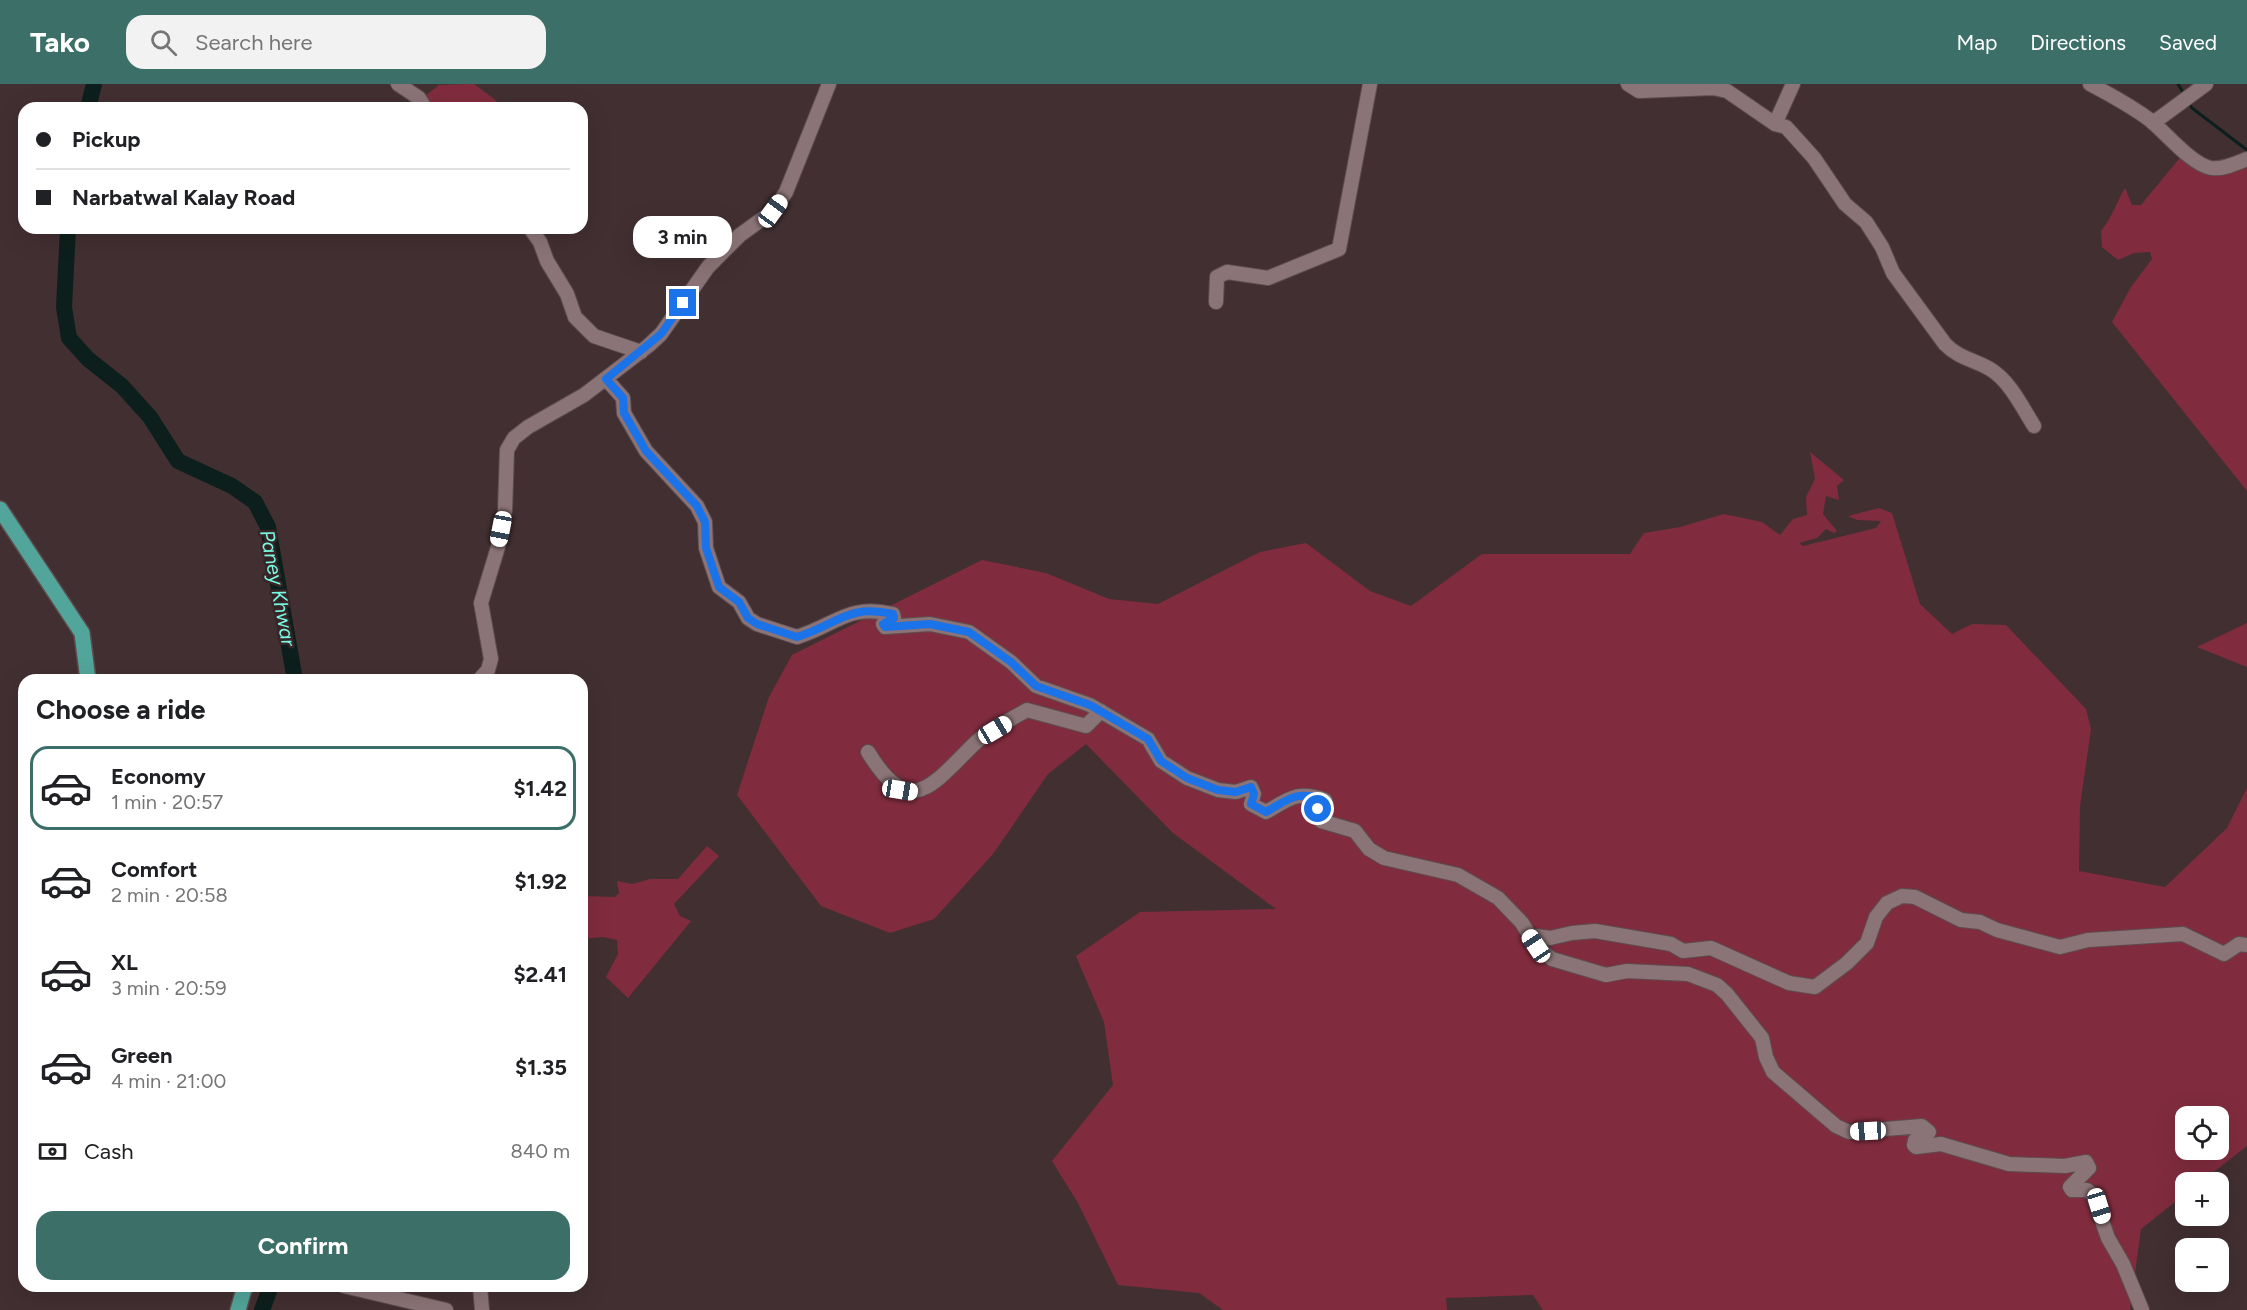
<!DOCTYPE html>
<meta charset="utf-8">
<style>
:root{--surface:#fff;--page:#f2f2f2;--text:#202124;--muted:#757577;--line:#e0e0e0;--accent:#3b6f68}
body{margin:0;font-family:Figtree,sans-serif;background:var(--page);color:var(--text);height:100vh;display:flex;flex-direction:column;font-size:22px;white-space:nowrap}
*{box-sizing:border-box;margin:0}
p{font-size:20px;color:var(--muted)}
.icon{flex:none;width:33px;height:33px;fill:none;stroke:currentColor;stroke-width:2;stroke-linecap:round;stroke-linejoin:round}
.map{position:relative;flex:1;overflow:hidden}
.details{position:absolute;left:18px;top:590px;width:570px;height:618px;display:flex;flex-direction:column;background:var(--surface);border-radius:18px;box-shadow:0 6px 24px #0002}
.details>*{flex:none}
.guide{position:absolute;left:18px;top:18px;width:570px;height:132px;border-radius:18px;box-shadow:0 6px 24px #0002;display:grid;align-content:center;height:132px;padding:0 18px;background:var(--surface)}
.buttons{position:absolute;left:2175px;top:1022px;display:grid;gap:12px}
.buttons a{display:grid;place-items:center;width:54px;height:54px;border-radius:12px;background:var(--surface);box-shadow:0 6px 24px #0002;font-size:30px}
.end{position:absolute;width:27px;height:27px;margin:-14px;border:8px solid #1a73e8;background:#fff;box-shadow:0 0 0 3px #fff}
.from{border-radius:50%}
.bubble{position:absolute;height:42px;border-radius:18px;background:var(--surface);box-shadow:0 6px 24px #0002;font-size:20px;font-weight:700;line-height:42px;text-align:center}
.car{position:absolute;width:18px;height:36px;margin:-18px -9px;border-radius:8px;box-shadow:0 0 4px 2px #0007;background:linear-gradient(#fff 24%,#345 0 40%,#fff 0 76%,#345 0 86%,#fff 0)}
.guide b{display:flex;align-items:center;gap:21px;height:57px;font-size:22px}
.guide b+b{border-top:2px solid var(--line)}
.guide i{width:15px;height:15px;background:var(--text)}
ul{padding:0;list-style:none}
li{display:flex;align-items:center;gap:18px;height:84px;margin:0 12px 9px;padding:0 6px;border:3px solid transparent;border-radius:18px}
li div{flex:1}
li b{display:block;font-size:22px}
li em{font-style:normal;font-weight:700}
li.active{border-color:var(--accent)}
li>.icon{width:54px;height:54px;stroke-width:1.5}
h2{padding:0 18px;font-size:27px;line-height:72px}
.pay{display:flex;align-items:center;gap:15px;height:66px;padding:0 18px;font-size:22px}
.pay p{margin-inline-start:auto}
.action{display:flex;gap:12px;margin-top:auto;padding:12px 18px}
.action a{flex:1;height:69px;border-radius:18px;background:var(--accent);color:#fff;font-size:24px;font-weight:700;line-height:69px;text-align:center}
header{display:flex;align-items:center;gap:36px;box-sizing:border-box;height:84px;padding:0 30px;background:var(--accent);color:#fff}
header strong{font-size:28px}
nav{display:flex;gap:33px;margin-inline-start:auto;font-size:21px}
.search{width:420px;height:54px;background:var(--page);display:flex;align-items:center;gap:15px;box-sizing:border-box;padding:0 21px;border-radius:18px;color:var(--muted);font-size:22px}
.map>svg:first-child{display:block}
.green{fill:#802c3e;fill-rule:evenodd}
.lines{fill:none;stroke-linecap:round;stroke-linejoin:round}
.stream{stroke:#0d1f1c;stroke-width:3}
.river{stroke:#0d1f1c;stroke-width:16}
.minor-casing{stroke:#5d4d4f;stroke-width:16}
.major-casing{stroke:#5d4d4f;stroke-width:18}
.minor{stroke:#8b7477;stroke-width:14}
.major{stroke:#52a59a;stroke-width:15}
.route{stroke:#1a73e8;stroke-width:8}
.labels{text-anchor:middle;stroke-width:5;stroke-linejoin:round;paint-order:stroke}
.water-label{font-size:20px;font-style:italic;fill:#78fbe5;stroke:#382527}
</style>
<header>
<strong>Tako</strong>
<div class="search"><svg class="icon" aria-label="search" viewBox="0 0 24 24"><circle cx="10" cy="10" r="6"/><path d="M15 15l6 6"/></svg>Search here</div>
<nav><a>Map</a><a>Directions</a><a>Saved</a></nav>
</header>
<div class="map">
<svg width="2247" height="1226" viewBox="0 0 2247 1226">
<rect width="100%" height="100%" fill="#422f31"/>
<path class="green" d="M389 0H412L425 12 439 1 474 0 497 17 491 24H418Z
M2183 70 2198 77 2247 82V407L2112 238 2131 203 2152 175 2150 168 2134 169 2118 176 2102 163 2101 147C2113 132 2116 119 2125 104L2132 121H2141Z
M1810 368 1844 396 1837 402 1839 416 1826 412 1823 430 1837 447 1834 449 1826 445 1817 454 1799 459 1803 462 1876 444 1881 437 1857 436 1848 432 1879 424 1892 429 1920 520 1952 550 1972 540 2006 541 2086 625 2091 645 2080 722 2079 787 2165 803 2227 744 2247 704V1062L2201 1098H2186L2185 1110 2141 1145 2130 1226H1543L1533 1211 1446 1214 1447 1226H1223L1199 1209 1118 1201 1078 1119 1052 1077 1113 1001 1104 938 1076 872 1140 828 1276 825 1173 749 1086 660 1048 690 993 770 934 835 890 849 821 822 737 711 769 613 792 571 982 476 1046 489 1109 515 1158 520 1260 468 1306 459 1370 507 1411 522 1482 470H1630L1644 449 1680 443 1724 430 1762 438 1780 451 1793 435 1807 431 1806 413 1815 395ZM2186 1032H2218V1065H2186Z
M2247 539V583L2197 563Z
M707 762 719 772 674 820 680 832 691 837 628 914 606 893 618 870 617 856 603 853 582 855V812L615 813 619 809 617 797 632 800 650 795H678Z"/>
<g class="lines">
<path class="stream" d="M2178 0 2184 10
M2188 18 2192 24 2247 66"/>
<path class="river" d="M88 24 94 0
M68 144 64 223 69 254 88 275 122 302 150 333 178 377 232 402 255 418 268 443 295 596
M262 1226 271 1202"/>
<g class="minor-casing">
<path id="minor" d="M398 0 419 14 425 24
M1628 0 1639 7 1713 4 1727 7 1775 40 1786 43 1814 74 1845 120 1866 138 1882 163 1893 189 1945 260C1958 274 1975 276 1990 285 2010 297 2022 323 2034 342
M2090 0C2111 11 2131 22 2150 36 2166 49 2191 80 2211 84 2222 86 2237 79 2247 75
M2153 39 2206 0
M1775 40 1793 0
M530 144 540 158 547 177 567 210 575 233 594 252 641 268
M1216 218 1217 193 1227 188 1268 194 1339 165 1370 0
M606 295 623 314 624 329 646 367 697 422 705 438 706 464 719 503 739 518 748 534 757 540 797 553C838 540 847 520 893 530L894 534 883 540 885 543 930 540 969 548 1011 578 1036 602 1090 621 1148 655 1161 677 1187 694 1218 706 1236 708 1251 703 1254 710 1251 720 1266 728C1289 715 1297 706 1325 716L1326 719 1317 726 1321 737 1355 747 1369 765 1384 774 1458 791 1498 814 1522 839 1536 862 1552 875 1606 891 1627 887 1688 890 1717 901 1727 910 1762 954 1766 973 1773 988 1836 1042 1849 1048 1922 1042 1929 1048 1915 1056 1914 1061 1916 1063 1941 1060 2009 1080 2065 1082 2086 1078 2089 1084 2070 1103 2072 1106H2087L2093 1111 2108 1154 2123 1180 2142 1226
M479 596 488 586 491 575 481 519 498 463 505 427 507 366 514 354 528 343 584 311 648 262 661 250 708 183 740 151 773 127 786 108 829 0
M868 668C909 735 930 704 973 661 987 647 1010 636 1027 626L1086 642 1101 627
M1529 851 1550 854 1572 849 1595 847 1671 860 1683 867 1711 864 1789 899 1815 903 1847 879 1867 859 1876 833 1887 819 1902 812 1915 813 1961 836 1980 838 1997 846 2060 863 2088 856 2183 850 2224 870 2239 860 2247 861
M344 1202 446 1226
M480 1202 482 1226"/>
</g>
<g class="major-casing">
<path id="major" d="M0 425 82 549 88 596
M238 1226 245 1202"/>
</g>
<use href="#minor" class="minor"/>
<use href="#major" class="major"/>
</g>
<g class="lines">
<path class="route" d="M683 219 661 250 606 295 623 314 624 329 646 367 697 422 705 438 706 464 719 503 739 518 748 534 757 540 797 553C838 540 848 520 893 530L894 534 883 540 885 543 930 540 969 548 1011 578 1036 602 1090 621 1148 655 1161 677 1187 694 1218 706 1236 708 1251 703 1254 710 1251 720 1266 728C1289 715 1296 706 1325 716L1326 718 1318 725"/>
</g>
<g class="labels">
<g class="water-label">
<text transform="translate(278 504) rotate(79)" y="7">Paney Khwar</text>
</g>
</g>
</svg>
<div class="buttons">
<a><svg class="icon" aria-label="locate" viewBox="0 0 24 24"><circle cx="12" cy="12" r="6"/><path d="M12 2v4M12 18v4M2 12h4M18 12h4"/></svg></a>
<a>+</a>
<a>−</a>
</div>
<i class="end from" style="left:1318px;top:725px"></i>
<i class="end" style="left:683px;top:219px"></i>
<div class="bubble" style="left:633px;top:132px;width:99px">3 min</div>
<i class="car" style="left:773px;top:127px;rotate:36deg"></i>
<i class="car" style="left:501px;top:445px;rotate:191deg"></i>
<i class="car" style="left:995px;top:646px;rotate:59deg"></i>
<i class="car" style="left:900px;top:706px;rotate:99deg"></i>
<i class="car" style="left:1536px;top:862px;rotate:326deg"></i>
<i class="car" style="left:1868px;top:1047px;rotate:267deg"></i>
<i class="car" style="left:2099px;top:1122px;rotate:163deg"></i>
<div class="guide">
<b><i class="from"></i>Pickup</b>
<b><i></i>Narbatwal Kalay Road</b>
</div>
<section class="details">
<h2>Choose a ride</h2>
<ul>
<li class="active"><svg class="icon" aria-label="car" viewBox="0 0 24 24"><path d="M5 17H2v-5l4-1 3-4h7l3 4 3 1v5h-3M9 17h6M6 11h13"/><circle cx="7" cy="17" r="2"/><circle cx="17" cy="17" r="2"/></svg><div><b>Economy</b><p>1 min · 20:57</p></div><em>$1.42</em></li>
<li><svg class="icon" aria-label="car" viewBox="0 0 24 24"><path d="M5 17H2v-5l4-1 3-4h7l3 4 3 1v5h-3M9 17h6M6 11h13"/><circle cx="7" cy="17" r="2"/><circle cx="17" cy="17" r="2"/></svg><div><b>Comfort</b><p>2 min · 20:58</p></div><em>$1.92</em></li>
<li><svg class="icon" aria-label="car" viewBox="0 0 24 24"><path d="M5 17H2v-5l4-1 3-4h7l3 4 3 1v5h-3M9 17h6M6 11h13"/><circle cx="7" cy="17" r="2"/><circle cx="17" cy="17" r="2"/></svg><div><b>XL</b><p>3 min · 20:59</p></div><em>$2.41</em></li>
<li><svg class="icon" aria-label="car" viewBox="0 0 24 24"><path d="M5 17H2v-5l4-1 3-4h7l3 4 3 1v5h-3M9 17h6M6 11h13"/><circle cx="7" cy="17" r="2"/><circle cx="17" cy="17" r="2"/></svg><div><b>Green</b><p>4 min · 21:00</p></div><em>$1.35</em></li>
</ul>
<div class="pay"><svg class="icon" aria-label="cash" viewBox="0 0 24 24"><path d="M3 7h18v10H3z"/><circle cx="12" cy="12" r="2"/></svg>Cash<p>840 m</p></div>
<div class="action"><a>Confirm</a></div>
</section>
</div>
